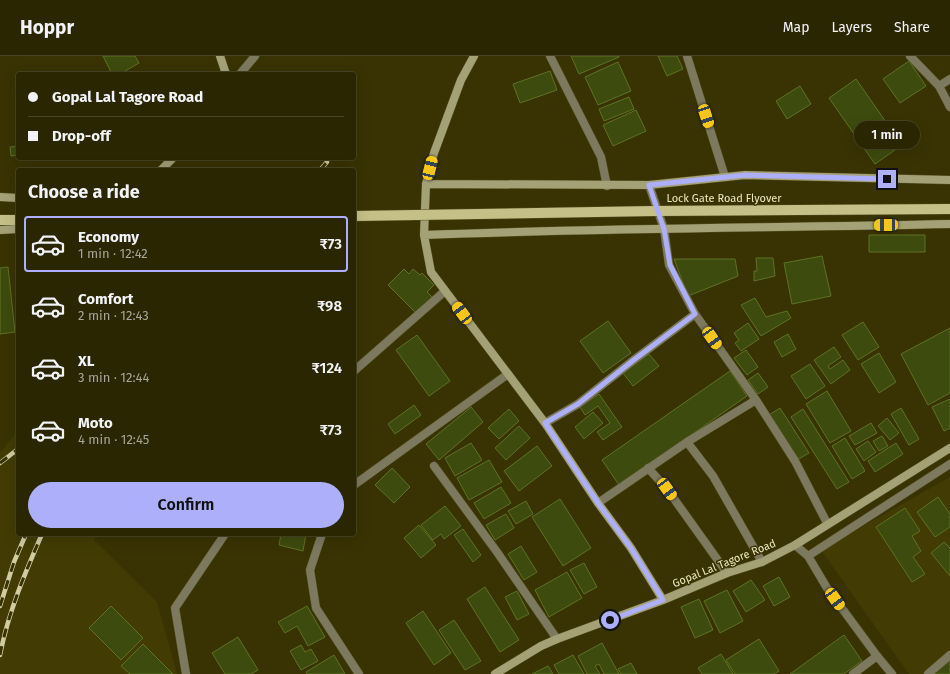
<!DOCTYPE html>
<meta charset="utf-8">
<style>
:root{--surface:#2b2602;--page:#332e0c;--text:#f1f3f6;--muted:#a6a599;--line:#474324;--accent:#adaffb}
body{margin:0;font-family:"Fira Sans",sans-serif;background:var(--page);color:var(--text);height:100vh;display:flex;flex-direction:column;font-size:15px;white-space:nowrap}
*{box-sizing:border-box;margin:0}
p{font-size:13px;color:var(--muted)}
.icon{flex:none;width:22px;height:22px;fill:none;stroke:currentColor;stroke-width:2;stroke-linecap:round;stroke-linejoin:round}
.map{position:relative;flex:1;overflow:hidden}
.panel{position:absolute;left:16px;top:112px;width:340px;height:368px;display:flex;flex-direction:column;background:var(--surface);border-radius:4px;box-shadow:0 4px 16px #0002,0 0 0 1px var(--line)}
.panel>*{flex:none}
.top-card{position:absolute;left:16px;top:16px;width:340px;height:88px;border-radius:4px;box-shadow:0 4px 16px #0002,0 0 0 1px var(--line);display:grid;align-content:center;height:88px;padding:0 12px;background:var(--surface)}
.end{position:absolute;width:18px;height:18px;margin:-9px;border:5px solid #adaffb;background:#111;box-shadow:0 0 0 2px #111}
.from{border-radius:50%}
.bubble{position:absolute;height:28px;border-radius:14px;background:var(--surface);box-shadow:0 4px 16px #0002,0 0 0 1px var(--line);font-size:13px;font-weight:600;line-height:28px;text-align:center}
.car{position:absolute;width:12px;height:24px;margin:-12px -6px;border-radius:5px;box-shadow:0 0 3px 1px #0007;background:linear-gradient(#f5c518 24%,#345 0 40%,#f5c518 0 76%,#345 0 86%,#f5c518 0)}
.top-card b{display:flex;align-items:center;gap:14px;height:38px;font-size:15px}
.top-card b+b{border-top:1px solid var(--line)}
.top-card i{width:10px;height:10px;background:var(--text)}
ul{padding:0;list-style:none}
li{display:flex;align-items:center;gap:12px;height:56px;margin:0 8px 6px;padding:0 4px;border:2px solid transparent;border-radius:4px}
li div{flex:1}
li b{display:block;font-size:15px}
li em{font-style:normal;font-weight:600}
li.active{border-color:var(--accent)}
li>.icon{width:36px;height:36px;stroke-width:1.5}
h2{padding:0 12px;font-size:18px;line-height:48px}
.primary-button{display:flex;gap:8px;margin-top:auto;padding:8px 12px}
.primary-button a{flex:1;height:46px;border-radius:24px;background:var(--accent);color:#111;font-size:16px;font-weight:600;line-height:46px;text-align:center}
header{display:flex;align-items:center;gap:24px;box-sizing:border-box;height:56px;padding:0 20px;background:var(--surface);border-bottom:1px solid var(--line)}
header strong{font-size:19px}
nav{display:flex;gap:22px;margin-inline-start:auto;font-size:14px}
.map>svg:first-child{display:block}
.built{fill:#423c04}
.building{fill:#3d4b0e;stroke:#5e7222}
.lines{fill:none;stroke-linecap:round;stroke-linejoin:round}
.lane-casing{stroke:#565021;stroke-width:9}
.street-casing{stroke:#565021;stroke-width:9}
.secondary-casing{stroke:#565021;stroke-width:9}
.primary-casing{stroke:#565021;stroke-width:11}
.lane{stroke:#7c795f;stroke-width:8}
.street{stroke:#7c795f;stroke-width:8}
.secondary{stroke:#a5a177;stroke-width:8}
.primary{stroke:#c5bf88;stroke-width:10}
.rail-casing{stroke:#d0cba1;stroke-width:4.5}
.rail{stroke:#393303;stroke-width:3;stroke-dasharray:9;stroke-linecap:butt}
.primary-bridge-casing{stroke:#565021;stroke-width:11;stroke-linecap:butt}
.primary-bridge{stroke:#c5bf88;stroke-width:10}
.route{stroke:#adaffb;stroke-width:5}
.labels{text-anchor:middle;stroke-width:3;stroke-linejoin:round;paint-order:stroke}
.street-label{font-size:11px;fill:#ece8bf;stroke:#393303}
</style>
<header>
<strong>Hoppr</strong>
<nav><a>Map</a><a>Layers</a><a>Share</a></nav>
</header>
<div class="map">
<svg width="950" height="618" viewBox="0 0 950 618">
<rect width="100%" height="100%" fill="#393303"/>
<path class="built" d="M18 374V478H97L94 484 157 546 177 618H0V397Z
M950 421V618H909L821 494Z"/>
<path class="building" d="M103 0H135L139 7 120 18H112Z
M571 0H619V1L579 18Z
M658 0H677L683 13 667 20Z
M909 5 926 30 900 47 883 23Z
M618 6 631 35 598 49 585 21Z
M550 15 557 34 520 47 513 28Z
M856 23 902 89 875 108 829 42Z
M800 30 811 48 787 63 776 45Z
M629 41 634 53 604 65 599 53Z
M636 54 646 75 613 90 603 69Z
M18 90V99L11 100 10 91Z
M869 179H925V196H869Z
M822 200 831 240 792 248 784 207Z
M756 202H773L775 220 754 225V215H757Z
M674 203H735L738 220 688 240Z
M8 211 15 276 0 278V212Z
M404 213 409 218 413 213 420 219 422 217 434 229 427 236 432 241 416 257 388 229Z
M755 242 766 261 787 255 791 262 761 280 741 249Z
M608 265 631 297 603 317 580 285Z
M863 266 879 291 858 304 842 279Z
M748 267 759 283 741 295 735 287 739 284 734 277Z
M950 272V337L928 349 901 298Z
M788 278 796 293 782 301 774 286Z
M417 279 450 325 429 340 396 294Z
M834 291 841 301 828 310 830 313 843 304 850 314 831 328 814 304Z
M746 294 758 311 747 319 734 302Z
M879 297 896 326 879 337 861 308Z
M649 298 659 310 633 330 623 317Z
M810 308 825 330 806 343 791 320Z
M730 315 747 340 619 429 602 404Z
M758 317 768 331 758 338 748 324Z
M827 335 851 375 830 387 806 348Z
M599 338 622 371 603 384 597 376 610 367 598 350 585 359 580 351Z
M950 343V372L944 375 932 351Z
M414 349 421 359 395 378 388 368Z
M471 351 483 366 439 404 426 388Z
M780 352 809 397 797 404 769 359Z
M901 352 919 383 909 389 891 358Z
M509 353 519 365 499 383 488 372Z
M803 353 849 426 837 433 791 361Z
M593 356 603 367 584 383 575 371Z
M887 362 899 377 890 384 878 370Z
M871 367 877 377 855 389 849 380Z
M519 370 530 382 506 404 495 392Z
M882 380 888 390 879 395 873 385Z
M845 382 865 415 852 423 832 390Z
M868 385 876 396 864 405 856 393Z
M471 387 482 404 455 420 445 402Z
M896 387 903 398 875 416 868 405Z
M537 390 552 410 519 435 504 415Z
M489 404 502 426 469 444 457 422Z
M392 412 410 431 394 447 375 429Z
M501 431 511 447 484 463 474 447Z
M938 441 950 458V471L935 481 917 456Z
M560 443 591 492 563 510 532 461Z
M526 445 533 458 516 468 508 455Z
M445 450 461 470 444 483 441 478 433 484 421 469Z
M905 452 920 475 912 480 921 495 913 501 925 518 912 526 876 471Z
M506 458 514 472 495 484 486 469Z
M419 469 436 489 421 502 404 482Z
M463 473 481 499 473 506 454 479Z
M281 478H306L303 495 279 489Z
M944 486 950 492V520L931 497Z
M521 490 537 516 524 524 508 498Z
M584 507 597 531 584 538 570 514Z
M567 516 582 542 549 561 535 534Z
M779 521 790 541 774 550 763 530Z
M751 524 765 544 746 556 733 535Z
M485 531 519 584 500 596 467 543Z
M727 534 743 565 720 577 704 545Z
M517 535 529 558 517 564 505 541Z
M699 543 713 574 695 582 681 551Z
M111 550 143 582 121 604 89 572Z
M307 550 325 581 308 590 297 570 285 577 278 566Z
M423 555 451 597 434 609 406 567Z
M454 564 481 605 465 614 439 574Z
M844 579 862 605 844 618H790Z
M238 581 258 614 251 618H225L212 597Z
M759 583 779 615 774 618H735L726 604Z
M602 587 619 618H604L599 608 595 610 600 618H587L578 600Z
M143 588 173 618H130L121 610Z
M301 589 305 596 311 593 318 605 301 614 290 595Z
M721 598 733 618H702L698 612Z
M334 599 345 618H307L306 616Z
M573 599 584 618H559L554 609Z
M950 605V618H933Z
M631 607 637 618H621L618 613Z
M548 610 553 618H532Z"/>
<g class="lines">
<g class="lane-casing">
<path id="lane" d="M649 129 664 173 669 209 695 258 756 344 795 405 827 467
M354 315 445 235
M545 367 578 348 635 303 695 258
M687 386 713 420 762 506
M648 412 667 433 727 517
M598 447 687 386 756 344
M186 618 175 552 225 478
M853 618 877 600
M928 618 950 599"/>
</g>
<g class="street-casing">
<path id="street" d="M550 0 601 101 607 130
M687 0 725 121
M910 0 939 30 950 51
M240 18 255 0
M939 30 950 23
M434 410 497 496 557 583
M354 429 508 318
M322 478 310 514 316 552 359 618
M795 489 808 500 827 532 877 600 892 618
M808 500 950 408"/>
</g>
<g class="secondary-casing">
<path id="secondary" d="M220 0 226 18
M474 0 461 24 434 97 426 128 424 179 431 216 545 367 598 447 631 492 663 544
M161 114 173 102
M426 128 649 129 745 119 950 124
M0 141 18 142
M0 174 18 173
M424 179C599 172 775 172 950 168
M495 618 541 590 557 583 663 544 727 517 762 506 795 489 950 392"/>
</g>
<g class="primary-casing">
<path id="primary" d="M0 164H18"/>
</g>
<use href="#lane" class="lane"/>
<use href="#street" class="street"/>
<use href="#secondary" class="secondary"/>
<use href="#primary" class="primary"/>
<g class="rail-casing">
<path id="rail" d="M320 114 327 106
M0 407 18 393
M0 550 14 506 26 478
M0 599C8 557 25 517 42 478"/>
</g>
<use href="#rail" class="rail"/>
<g class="primary-bridge-casing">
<path id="primary-bridge" d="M354 160 655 155 950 153"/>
</g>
<use href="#primary-bridge" class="primary-bridge"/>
</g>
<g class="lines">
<path class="route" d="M610 564 663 544 631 492 598 447 545 367 578 348 635 303 695 258 670 209 664 173 649 129 745 119 887 123"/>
</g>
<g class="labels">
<g class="street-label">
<text x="724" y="146">Lock Gate Road Flyover</text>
<text transform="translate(724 507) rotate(-22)" y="4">Gopal Lal Tagore Road</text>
</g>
</g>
</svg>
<i class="end from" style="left:610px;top:564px"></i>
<i class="end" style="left:887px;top:123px"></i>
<div class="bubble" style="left:854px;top:65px;width:66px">1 min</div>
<i class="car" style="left:706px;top:60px;rotate:162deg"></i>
<i class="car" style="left:430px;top:112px;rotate:14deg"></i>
<i class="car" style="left:886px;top:169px;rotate:269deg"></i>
<i class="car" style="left:462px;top:257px;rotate:323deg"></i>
<i class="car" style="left:712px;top:282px;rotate:145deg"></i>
<i class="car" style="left:667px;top:433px;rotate:144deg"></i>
<i class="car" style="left:835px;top:543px;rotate:144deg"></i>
<div class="top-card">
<b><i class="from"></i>Gopal Lal Tagore Road</b>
<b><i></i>Drop-off</b>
</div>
<section class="panel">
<h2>Choose a ride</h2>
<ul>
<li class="active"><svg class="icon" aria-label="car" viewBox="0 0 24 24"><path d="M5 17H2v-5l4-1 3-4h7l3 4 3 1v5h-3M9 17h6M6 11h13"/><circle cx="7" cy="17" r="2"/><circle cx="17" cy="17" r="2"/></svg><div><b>Economy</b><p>1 min · 12:42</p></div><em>₹73</em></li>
<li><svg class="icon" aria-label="car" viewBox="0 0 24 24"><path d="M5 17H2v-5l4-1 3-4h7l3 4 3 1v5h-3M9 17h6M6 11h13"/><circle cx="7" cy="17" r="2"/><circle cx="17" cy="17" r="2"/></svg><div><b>Comfort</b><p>2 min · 12:43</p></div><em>₹98</em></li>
<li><svg class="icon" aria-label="car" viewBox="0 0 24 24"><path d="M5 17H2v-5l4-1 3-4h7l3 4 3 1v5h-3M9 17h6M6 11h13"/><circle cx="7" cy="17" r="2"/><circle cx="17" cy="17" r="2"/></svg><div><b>XL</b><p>3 min · 12:44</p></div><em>₹124</em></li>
<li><svg class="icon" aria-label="car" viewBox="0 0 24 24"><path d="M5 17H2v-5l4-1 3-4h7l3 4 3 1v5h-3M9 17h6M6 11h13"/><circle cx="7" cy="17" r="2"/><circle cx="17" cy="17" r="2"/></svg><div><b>Moto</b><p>4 min · 12:45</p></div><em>₹73</em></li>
</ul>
<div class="primary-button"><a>Confirm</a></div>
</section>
</div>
